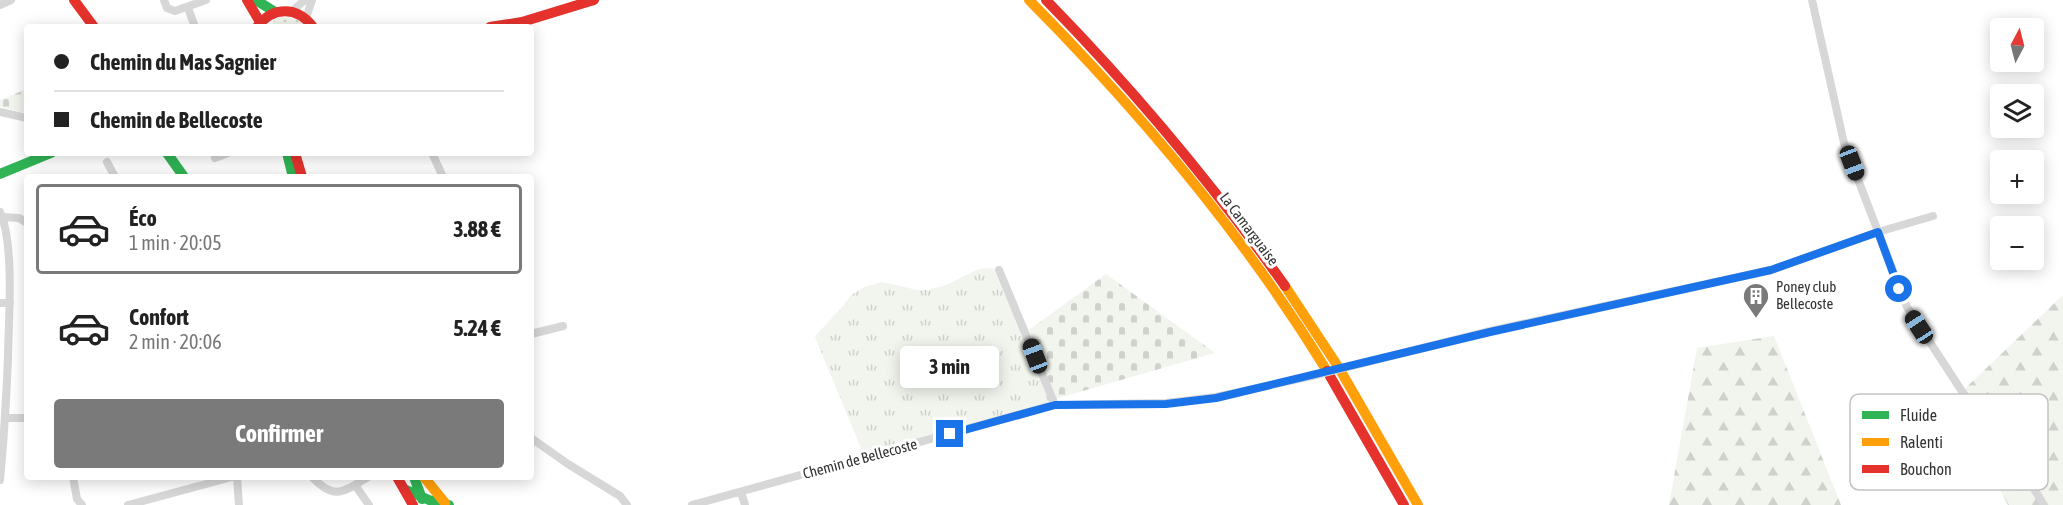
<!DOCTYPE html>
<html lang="fr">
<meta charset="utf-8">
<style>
:root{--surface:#fff;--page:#f6f6f6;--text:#222;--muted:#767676;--line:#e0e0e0;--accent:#7a7a7a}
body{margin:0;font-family:"Asap Condensed",sans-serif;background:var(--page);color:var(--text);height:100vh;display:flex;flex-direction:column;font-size:22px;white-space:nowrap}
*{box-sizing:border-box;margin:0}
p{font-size:20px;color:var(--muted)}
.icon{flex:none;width:33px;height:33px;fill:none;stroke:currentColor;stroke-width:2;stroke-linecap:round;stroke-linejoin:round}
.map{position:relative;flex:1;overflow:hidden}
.side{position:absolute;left:24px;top:174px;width:510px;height:306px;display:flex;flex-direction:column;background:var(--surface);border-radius:6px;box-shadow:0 3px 15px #0003}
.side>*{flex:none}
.guide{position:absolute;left:24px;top:24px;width:510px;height:132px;border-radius:6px;box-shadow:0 3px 15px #0003;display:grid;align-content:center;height:132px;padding:0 30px;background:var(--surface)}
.needle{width:39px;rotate:7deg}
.tools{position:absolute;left:1990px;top:18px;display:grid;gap:12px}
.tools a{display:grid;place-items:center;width:54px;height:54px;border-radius:6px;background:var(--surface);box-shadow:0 3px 15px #0003;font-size:30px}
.end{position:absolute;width:27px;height:27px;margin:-14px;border:8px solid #1a73e8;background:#fff;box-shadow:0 0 0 3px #fff}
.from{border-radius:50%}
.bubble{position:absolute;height:42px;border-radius:6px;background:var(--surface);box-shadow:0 3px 15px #0003;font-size:20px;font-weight:700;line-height:42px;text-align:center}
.car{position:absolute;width:18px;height:36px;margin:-18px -9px;border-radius:8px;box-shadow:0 0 4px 2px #0007;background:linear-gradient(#222 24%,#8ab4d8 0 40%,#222 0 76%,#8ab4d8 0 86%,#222 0)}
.guide b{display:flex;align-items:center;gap:21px;height:57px;font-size:22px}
.guide b+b{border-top:2px solid var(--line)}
.guide i{width:15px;height:15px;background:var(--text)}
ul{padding:10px 0 0;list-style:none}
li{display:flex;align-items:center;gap:18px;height:90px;margin:0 12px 9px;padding:0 18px;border:3px solid transparent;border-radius:6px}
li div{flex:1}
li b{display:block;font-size:22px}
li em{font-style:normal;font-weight:700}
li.active{border-color:var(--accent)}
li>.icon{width:54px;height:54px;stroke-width:1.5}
.cta{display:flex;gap:12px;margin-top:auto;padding:12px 30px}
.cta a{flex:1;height:69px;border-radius:6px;background:var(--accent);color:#fff;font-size:24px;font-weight:700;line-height:69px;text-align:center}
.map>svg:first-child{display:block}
.grass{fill:url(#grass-dots)}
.forest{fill:url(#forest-firs)}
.cemetery{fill:url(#cemetery-stones)}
.park{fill:url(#park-tufts)}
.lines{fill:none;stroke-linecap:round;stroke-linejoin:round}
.street{stroke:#d7d7d7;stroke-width:8}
.fast{stroke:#30b455;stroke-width:10}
.slow{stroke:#ff9f0a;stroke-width:10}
.jam{stroke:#e5322d;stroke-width:10}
.street-bridge{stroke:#d7d7d7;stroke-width:8}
.route{stroke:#1a73e8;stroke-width:8}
.labels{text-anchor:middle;stroke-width:6;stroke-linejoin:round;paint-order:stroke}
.street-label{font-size:15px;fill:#333;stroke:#fff}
.poi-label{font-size:15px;fill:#333;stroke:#fff;text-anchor:start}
.key{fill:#fff;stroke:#c2c2c2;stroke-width:1.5}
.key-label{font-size:16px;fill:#333}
</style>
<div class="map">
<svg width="2063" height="505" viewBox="0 0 2063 505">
<defs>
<pattern id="grass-dots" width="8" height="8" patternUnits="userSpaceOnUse" patternTransform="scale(1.5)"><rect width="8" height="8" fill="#f1f5ed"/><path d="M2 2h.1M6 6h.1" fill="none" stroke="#cfd2cc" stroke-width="1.8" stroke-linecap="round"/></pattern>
<pattern id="forest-firs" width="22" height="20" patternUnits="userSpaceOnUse" patternTransform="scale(1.5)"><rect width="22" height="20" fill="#f1f5ed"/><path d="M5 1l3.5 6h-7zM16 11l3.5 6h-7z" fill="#cfd2cc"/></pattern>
<pattern id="cemetery-stones" width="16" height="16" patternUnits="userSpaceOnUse" patternTransform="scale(1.5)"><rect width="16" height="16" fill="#f1f5ed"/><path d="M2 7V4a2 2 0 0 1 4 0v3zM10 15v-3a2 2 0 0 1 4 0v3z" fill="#cfd2cc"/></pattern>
<pattern id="park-tufts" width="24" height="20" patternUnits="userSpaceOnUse" patternTransform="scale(1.5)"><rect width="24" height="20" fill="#f1f5ed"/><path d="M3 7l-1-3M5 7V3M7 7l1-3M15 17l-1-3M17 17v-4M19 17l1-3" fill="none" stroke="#cfd2cc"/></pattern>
</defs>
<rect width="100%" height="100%" fill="#fff"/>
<path class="grass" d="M282 17 298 20 306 27H269L273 23 274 19Z"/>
<path class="forest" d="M2063 295V505H2008L1953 400Z
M1774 336 1841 505H1669L1697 348Z"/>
<path class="cemetery" d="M27 89V113L0 107V100Z
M1106 274 1215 353 1055 399 1029 330Z"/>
<path class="park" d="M993 268 1052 402 869 454 863 453 815 337 817 334 843 306 851 295 865 287 882 282 917 290H928L946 285 979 269Z"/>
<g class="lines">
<path class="street" d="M164 0 167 8 175 11 206 0
M1812 0 1844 143 1907 307 1982 422 2002 437 2044 505
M0 5 11 0
M188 8 195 27
M292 11 305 0
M306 18 312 0
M0 112 27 118
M432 153 443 177
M215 158 228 153
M107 162 115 177
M0 212C12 238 10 294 9 323 8 375 5 427 0 480
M2 217 19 218 27 223
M999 270 1055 405
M0 303H10
M531 334 563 326
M1359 364 1490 331 1771 270 1878 232 1933 216
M6 418H27
M531 438 568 464 620 496 627 505
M73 477 77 499 82 505
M237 477 239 505
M312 477C335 501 343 492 368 477
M355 485 369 505
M739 493 742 495 745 505
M128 505 232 477
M692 505 1046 407 1055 405 1166 403 1216 397 1312 376"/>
<path class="fast" d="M256 0 275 12
M167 153 184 177
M287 153 293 177
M0 174 51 153
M414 477 422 499
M404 489 429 500 449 505"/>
<path class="slow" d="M1029 0C1141 113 1244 235 1327 371
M1285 286 1339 368 1418 505
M424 477 445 503"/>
<path class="jam" d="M74 0 94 27
M247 0 260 22
M1046 0C1134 90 1212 183 1285 286
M257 27C273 6 297 6 313 27
M490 27 522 22 594 0
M295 153 302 177
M1327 371 1404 505
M397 477 413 505"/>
<path class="street-bridge" d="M1312 376 1359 364"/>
</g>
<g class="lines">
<path class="route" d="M950 434 1055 405 1166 404 1216 398 1490 332 1771 270 1878 232 1899 289"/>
</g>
<defs>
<g id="building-pin" transform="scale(1.35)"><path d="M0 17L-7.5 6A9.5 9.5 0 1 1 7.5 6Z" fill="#7a7a7a" stroke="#fff"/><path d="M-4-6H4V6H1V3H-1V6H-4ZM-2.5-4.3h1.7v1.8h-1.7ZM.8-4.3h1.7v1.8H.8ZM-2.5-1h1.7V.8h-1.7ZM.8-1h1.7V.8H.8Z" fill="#fff"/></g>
</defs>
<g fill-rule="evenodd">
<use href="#building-pin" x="1756" y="296"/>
</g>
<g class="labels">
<g class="street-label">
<text transform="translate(1249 229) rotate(53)" y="5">La Camarguaise</text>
<text transform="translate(860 459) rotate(-15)" y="5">Chemin de Bellecoste</text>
</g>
<g class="poi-label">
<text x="1776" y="292">Poney club<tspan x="1776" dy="17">Bellecoste</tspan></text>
</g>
</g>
<rect x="1850" y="394" width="198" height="96" rx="9" class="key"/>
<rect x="1862" y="411" width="27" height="8" fill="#30b455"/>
<rect x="1862" y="438" width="27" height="8" fill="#ff9f0a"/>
<rect x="1862" y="465" width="27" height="8" fill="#e5322d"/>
<g class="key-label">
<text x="1900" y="421">Fluide</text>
<text x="1900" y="448">Ralenti</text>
<text x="1900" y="475">Bouchon</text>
</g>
</svg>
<div class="tools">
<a><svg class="needle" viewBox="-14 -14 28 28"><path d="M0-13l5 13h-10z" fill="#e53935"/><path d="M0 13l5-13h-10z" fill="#767676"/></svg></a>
<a><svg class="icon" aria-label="layers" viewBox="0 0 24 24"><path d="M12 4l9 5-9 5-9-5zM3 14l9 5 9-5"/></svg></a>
<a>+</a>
<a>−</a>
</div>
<i class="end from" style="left:1899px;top:289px"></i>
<i class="end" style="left:950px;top:434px"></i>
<div class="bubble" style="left:900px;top:346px;width:99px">3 min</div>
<i class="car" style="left:1852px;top:163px;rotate:159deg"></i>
<i class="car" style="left:1919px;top:327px;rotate:327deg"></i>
<i class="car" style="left:1035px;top:356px;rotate:339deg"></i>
<div class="guide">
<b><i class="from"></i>Chemin du Mas Sagnier</b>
<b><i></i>Chemin de Bellecoste</b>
</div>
<section class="side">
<ul>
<li class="active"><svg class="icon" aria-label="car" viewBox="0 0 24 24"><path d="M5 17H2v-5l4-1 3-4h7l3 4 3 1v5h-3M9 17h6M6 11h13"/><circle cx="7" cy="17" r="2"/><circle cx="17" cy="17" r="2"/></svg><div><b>Éco</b><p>1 min · 20:05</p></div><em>3.88 €</em></li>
<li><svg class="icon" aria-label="car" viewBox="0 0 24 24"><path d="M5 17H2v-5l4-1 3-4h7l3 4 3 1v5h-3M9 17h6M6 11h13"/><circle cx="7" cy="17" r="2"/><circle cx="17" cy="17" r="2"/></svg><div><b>Confort</b><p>2 min · 20:06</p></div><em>5.24 €</em></li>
</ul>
<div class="cta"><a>Confirmer</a></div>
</section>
</div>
